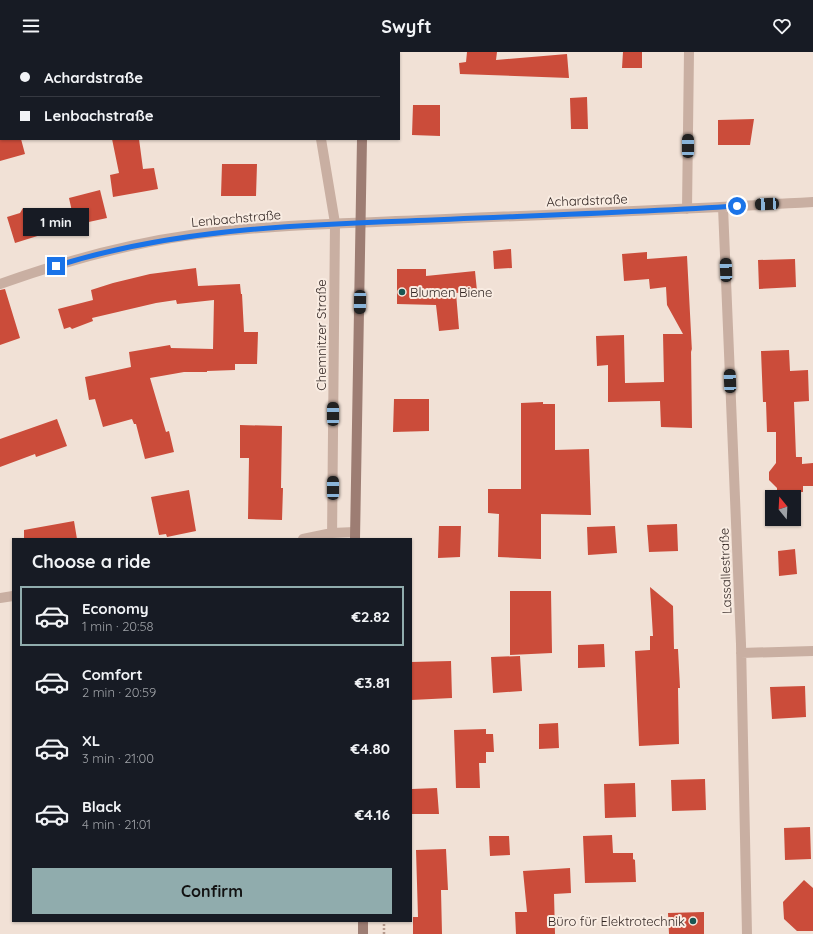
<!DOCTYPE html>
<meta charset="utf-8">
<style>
:root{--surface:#171b24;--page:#242831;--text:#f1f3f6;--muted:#9ea1a6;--line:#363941;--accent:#90acad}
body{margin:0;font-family:Quicksand,sans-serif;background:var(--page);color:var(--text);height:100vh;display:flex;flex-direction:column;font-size:15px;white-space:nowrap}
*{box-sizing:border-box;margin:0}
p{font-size:13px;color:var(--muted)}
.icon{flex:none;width:22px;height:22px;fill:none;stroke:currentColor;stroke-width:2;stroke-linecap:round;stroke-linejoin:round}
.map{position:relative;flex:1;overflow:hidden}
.side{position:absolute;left:12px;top:486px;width:400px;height:384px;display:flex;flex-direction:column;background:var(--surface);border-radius:0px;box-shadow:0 1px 3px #0004}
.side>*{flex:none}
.guide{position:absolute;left:0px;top:0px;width:400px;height:88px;box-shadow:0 1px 3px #0004;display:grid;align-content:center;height:88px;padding:0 20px;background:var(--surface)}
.needle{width:26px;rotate:342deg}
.controls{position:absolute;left:765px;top:438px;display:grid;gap:8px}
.controls a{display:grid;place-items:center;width:36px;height:36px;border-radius:0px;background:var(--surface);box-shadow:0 1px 3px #0004;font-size:20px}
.end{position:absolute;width:18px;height:18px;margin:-9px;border:5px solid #1a73e8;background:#fff;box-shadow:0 0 0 2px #fff}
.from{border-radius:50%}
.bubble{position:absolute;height:28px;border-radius:0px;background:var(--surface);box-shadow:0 1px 3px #0004;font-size:13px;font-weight:700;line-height:28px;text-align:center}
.car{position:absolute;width:12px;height:24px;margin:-12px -6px;border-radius:5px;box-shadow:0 0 3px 1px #0007;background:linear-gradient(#222 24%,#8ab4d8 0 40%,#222 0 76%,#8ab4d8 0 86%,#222 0)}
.guide b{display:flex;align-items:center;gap:14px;height:38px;font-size:15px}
.guide b+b{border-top:1px solid var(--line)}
.guide i{width:10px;height:10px;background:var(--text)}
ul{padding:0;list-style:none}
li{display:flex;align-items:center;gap:12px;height:60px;margin:0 8px 6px;padding:0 12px;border:2px solid transparent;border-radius:0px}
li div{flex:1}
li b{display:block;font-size:15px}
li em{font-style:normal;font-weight:700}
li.selected{border-color:var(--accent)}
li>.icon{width:36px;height:36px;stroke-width:1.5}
h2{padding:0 20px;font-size:18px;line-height:48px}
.primary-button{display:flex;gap:8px;margin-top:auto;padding:8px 20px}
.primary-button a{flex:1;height:46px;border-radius:0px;background:var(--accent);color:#111;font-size:16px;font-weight:700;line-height:46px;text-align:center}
header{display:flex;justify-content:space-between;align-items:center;height:52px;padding:0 20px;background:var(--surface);font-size:18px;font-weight:700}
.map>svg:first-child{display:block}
.building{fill:#cb4c3a}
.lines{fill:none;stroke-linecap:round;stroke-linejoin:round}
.path{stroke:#b5998c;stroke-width:2.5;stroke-dasharray:2 2;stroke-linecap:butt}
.lane{stroke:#c9afa2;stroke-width:10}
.street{stroke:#c9afa2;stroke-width:10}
.secondary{stroke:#9d7d73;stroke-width:10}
.route{stroke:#1a73e8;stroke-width:5}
.poi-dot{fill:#195653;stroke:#f9ece2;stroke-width:1.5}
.labels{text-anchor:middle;stroke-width:4;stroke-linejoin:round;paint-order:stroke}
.street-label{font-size:13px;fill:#332724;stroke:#f9ece2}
.poi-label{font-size:13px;fill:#332724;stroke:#f9ece2;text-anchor:start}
</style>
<header><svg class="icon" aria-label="menu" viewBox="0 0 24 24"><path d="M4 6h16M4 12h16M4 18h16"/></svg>Swyft<svg class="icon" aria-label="heart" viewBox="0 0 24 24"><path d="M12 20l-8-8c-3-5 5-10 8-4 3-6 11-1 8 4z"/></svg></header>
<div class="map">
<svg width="813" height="882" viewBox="0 0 813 882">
<rect width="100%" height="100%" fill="#f1e1d6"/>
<path class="building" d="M467 0H497L496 8 567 2 569 26 460 22 459 11 466 10Z
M623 0H642V16H622Z
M587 45 588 77H571L570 46Z
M413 53H440V84L412 83Z
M754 67 750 93H718V68Z
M0 87H21L25 102 0 109Z
M112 87H139L143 117 154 116 158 137 113 145 110 123 119 121Z
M222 112H257L256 144H221Z
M100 138 107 166 75 173 69 146Z
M23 156 29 159 39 156 47 181 15 191 7 165 20 161Z
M511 197 512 216 494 217 493 199Z
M647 200V207L687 204 692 300 691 297 692 376 661 375 660 349 608 350V313L597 314 596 284 624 283 625 331 664 330 663 282H683L667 253 666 235 650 237 649 227 624 229 622 202Z
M795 207 796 235 759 237 758 208Z
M196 216 198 234 240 232 241 242H242L244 280H258L257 312H235V318L207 319V320H184L150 326 166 380 169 379 174 400 145 407 136 372H134L132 367 103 375 95 347 89 348 85 325 131 315 129 300 170 293 171 296 213 297 214 248 177 252 176 248 156 251 92 266 93 269 72 277 70 275 64 277 58 257 93 248 91 238 113 231 150 222Z
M397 217H426V224L475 219 477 239 456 241 459 277 439 279 436 253 397 252Z
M5 237 20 286 0 293V238Z
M789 298 790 319 808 318 809 349 794 350 796 405H802V412L813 411V434H803V440L777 441V436L769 428V420L776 411V380H767L766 350H763L761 299Z
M394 347H429V379L393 380Z
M543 350V352H555V398L589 397 591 463 541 462V507L498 505 499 462 488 461V437H521V351Z
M57 367 67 394 36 405 35 402 0 415V387Z
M240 373 282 374 281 436H283L282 468 248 467 249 406H240Z
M189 438 196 479 167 485 166 482 159 483 151 445Z
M74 469 77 487H24V478Z
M677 472 678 499 649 500 647 473Z
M439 474H461L460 505 438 506Z
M615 474 617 501 588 503 587 475Z
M795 497 797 522 779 524 778 499Z
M650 535 673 554 674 597H678L680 636H678L679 692 639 694 635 599 650 598V584H653Z
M510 539H551L552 601 510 603Z
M604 592 605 615 578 616V593Z
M520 604 522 639 493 641 491 605Z
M451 609 452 646 411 648V610Z
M805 634 806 665 772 667 770 635Z
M558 671 559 696 539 697V672Z
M486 677V682H493L494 700H486V711H479L480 736H456L454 678Z
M705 727 706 758 672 759 671 728Z
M635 731 636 765 605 766 604 732Z
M437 736 439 762H412V737Z
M810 775 811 807 785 808 784 776Z
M612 783 613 801H633V807L635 808 636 830 585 831 583 784Z
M489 784H509L510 803 490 804Z
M446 797 448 838H441L442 882H413V865H418L416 798Z
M570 816 571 841 554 842 555 882H516L515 860H527L523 819Z
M804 828 813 836V879H797L784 867 783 850Z
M704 860V882H669L668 861Z"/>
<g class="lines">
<path class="path" d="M384 882V869"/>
<path class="lane" d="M313 1V0
M321 87 335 171 332 487
M303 487 332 481 355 480
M0 546 13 544"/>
<path class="street" d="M723 155 741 592 747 882
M687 157 689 0
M0 232C62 210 126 192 191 183 276 172 362 171 446 167 569 162 691 157 813 150
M741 601 813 599"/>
<path class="secondary" d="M363 1 364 0
M355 487 362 87
M363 869V882"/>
</g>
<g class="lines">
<path class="route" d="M56 214C170 178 289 173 407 169 517 164 627 161 737 154"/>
</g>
<g class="poi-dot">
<circle cx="402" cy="240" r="4"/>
<circle cx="693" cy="869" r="4"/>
</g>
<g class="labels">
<g class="street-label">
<text transform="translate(587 148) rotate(-2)" y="5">Achardstraße</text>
<text transform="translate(236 166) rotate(-5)" y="5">Lenbachstraße</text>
<text transform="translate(321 283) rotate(-90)" y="5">Chemnitzer Straße</text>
<text transform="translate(725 519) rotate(-92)" y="5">Lassallestraße</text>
</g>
<g class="poi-label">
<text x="410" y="245">Blumen Biene</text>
<text x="685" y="874" text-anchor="end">Büro für Elektrotechnik</text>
</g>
</g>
</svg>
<div class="controls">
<a><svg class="needle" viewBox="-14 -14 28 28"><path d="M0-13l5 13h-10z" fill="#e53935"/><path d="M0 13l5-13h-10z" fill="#9ea1a6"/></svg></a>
</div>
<i class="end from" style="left:737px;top:154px"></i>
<i class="end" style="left:56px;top:214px"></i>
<div class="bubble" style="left:23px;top:156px;width:66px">1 min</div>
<i class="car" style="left:688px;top:94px;rotate:0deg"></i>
<i class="car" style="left:767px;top:152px;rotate:267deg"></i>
<i class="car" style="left:726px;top:218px;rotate:358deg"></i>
<i class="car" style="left:360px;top:250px;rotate:181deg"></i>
<i class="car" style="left:730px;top:329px;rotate:358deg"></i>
<i class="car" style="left:333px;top:362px;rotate:0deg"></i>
<i class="car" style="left:333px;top:436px;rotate:0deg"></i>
<div class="guide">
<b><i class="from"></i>Achardstraße</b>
<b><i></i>Lenbachstraße</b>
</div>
<section class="side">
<h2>Choose a ride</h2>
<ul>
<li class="selected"><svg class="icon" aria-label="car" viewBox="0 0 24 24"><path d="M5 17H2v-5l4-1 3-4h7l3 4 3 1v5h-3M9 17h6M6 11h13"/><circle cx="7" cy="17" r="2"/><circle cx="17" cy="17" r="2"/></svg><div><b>Economy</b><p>1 min · 20:58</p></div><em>€2.82</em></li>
<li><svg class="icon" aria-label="car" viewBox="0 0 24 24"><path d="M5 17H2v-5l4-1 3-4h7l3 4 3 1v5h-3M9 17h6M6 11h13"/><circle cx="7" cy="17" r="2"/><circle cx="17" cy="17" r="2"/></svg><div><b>Comfort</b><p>2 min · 20:59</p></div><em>€3.81</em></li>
<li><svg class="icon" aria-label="car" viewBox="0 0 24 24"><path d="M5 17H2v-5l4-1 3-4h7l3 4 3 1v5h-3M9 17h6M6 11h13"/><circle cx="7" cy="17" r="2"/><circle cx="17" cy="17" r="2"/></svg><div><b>XL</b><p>3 min · 21:00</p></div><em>€4.80</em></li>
<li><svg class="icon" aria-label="car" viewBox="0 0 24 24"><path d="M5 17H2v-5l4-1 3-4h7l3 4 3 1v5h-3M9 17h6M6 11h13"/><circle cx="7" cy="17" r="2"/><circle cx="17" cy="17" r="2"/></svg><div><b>Black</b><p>4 min · 21:01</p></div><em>€4.16</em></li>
</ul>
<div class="primary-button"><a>Confirm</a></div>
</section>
</div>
